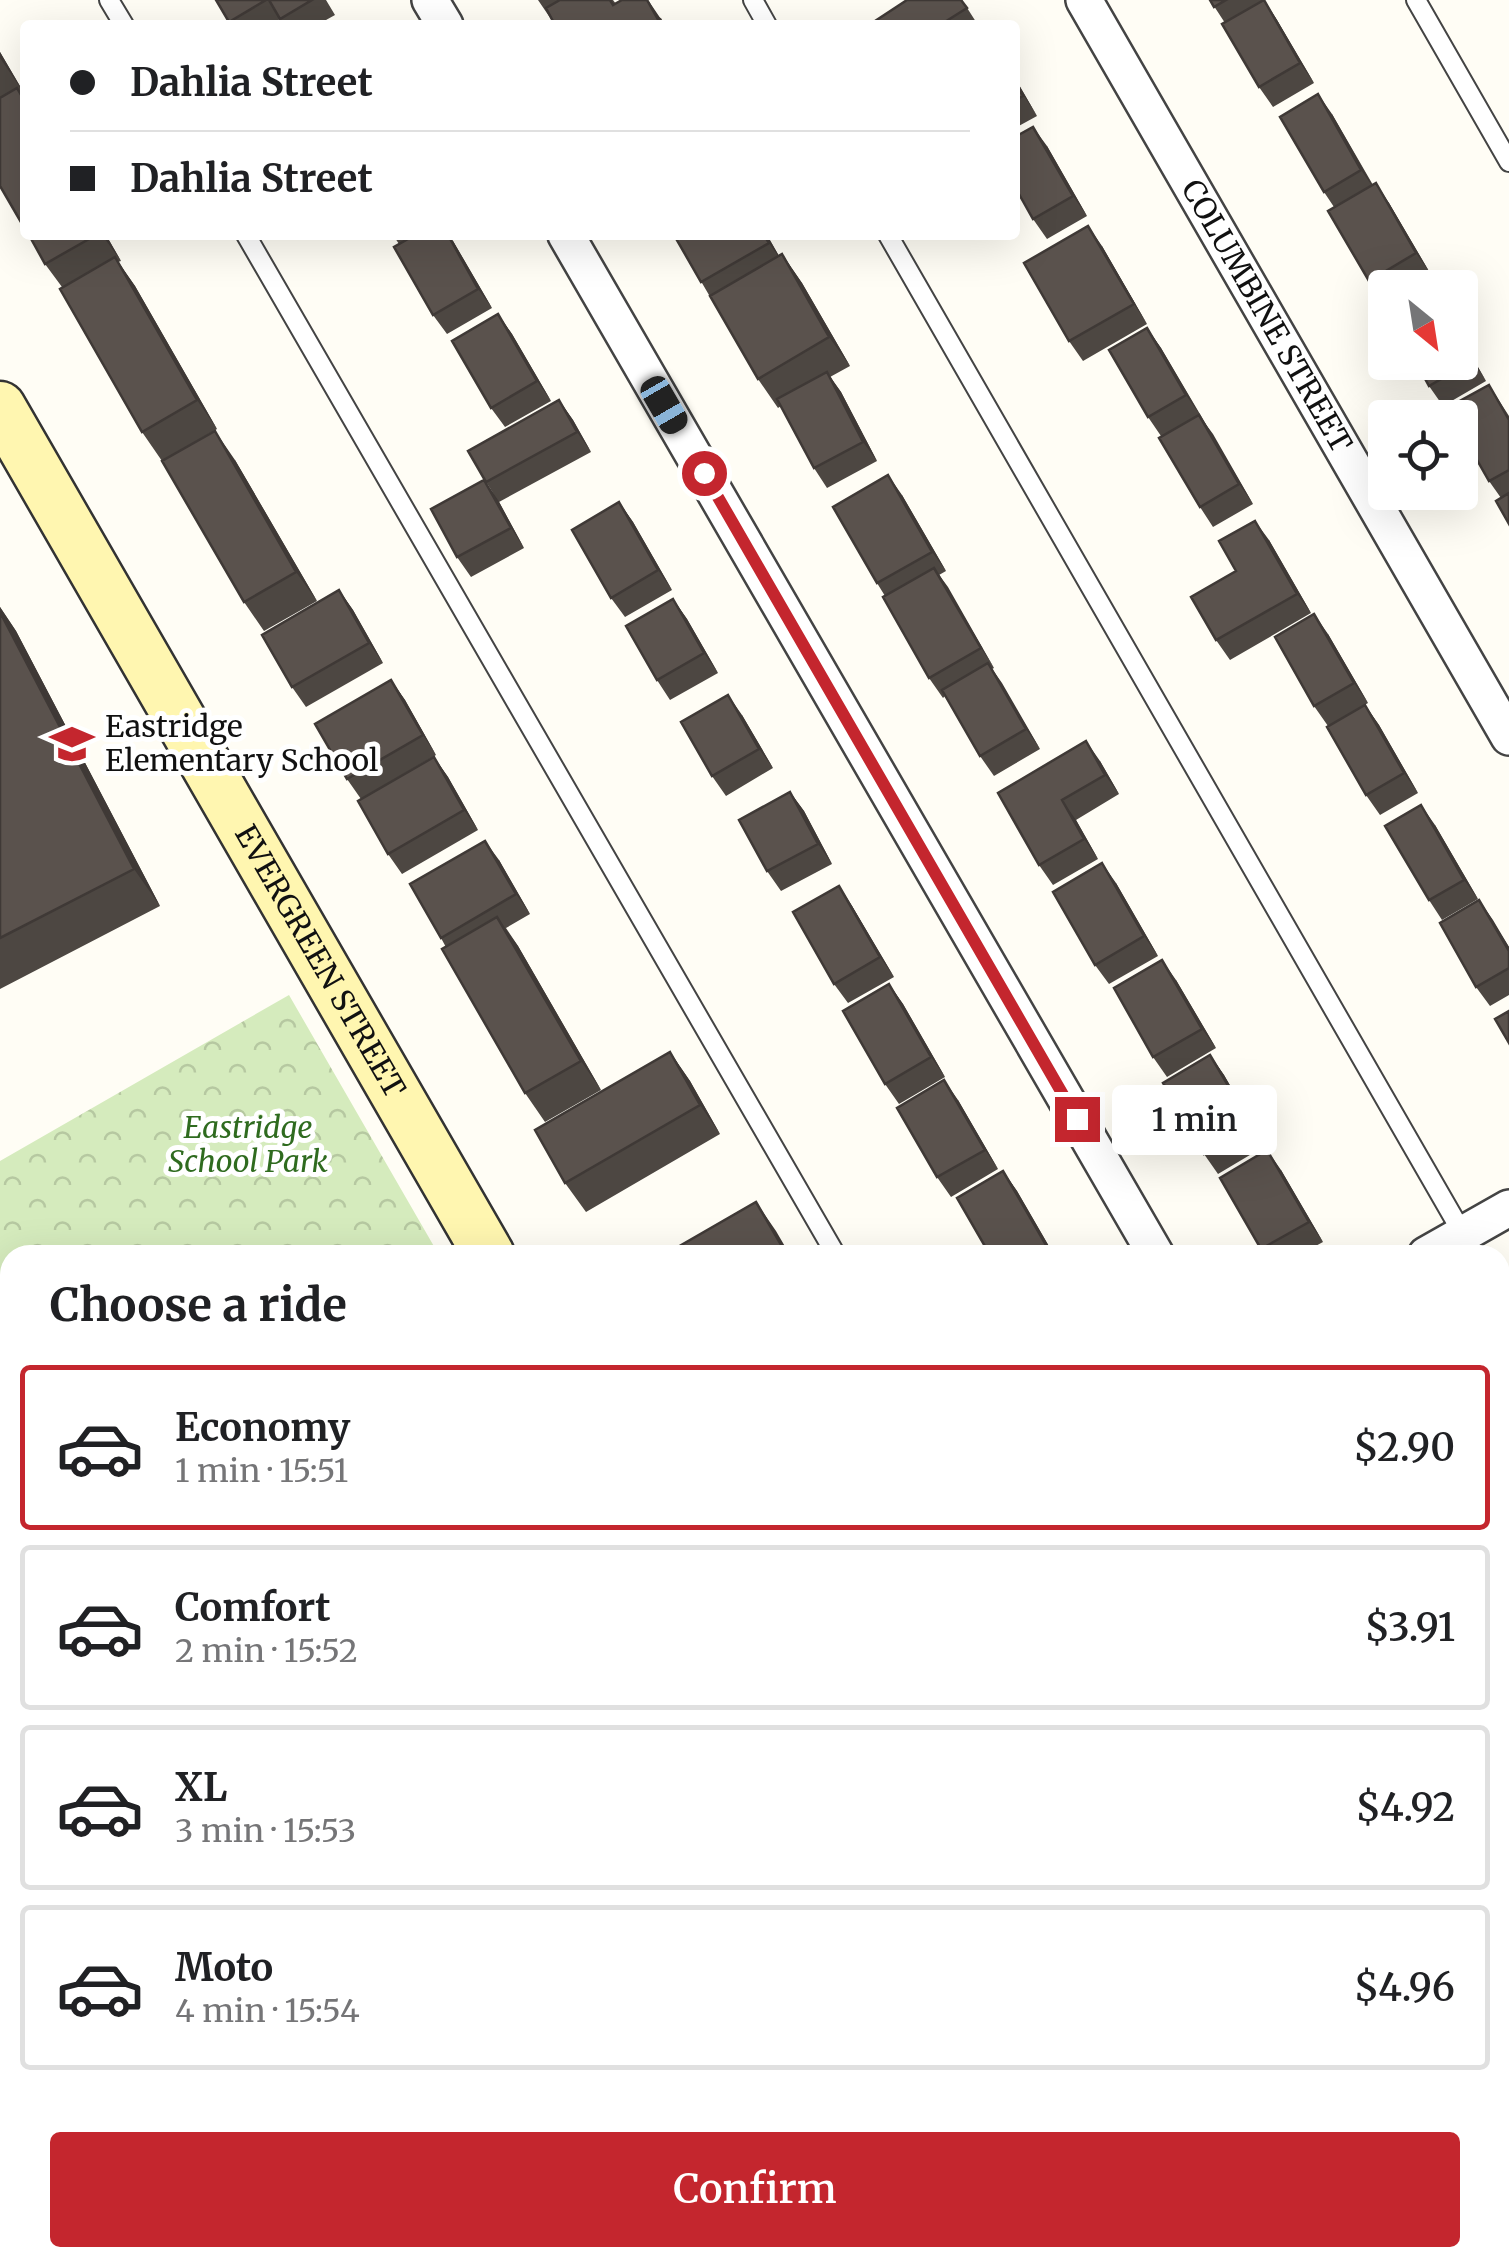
<!DOCTYPE html>
<meta charset="utf-8">
<style>
:root{--surface:#fff;--page:#f2f2f2;--text:#202124;--muted:#757577;--line:#e0e0e0;--accent:#c4262e}
body{margin:0;font-family:Merriweather,serif;background:var(--page);color:var(--text);height:100vh;display:flex;flex-direction:column;font-size:38px;white-space:nowrap}
*{box-sizing:border-box;margin:0}
p{font-size:32px;color:var(--muted)}
.icon{flex:none;width:55px;height:55px;fill:none;stroke:currentColor;stroke-width:2;stroke-linecap:round;stroke-linejoin:round}
.map{position:relative;flex:1;overflow:hidden}
.drawer{position:absolute;left:0px;top:1245px;width:1510px;height:1022px;display:flex;flex-direction:column;background:var(--surface);border-radius:30px 30px 0 0;box-shadow:0 10px 40px #0002}
.drawer>*{flex:none}
.hud{position:absolute;left:20px;top:20px;width:1000px;height:220px;border-radius:10px;box-shadow:0 10px 40px #0002;display:grid;align-content:center;height:220px;padding:0 50px;background:var(--surface)}
.needle{width:65px;rotate:150deg}
.tools{position:absolute;left:1368px;top:270px;display:grid;gap:20px}
.tools a{display:grid;place-items:center;width:110px;height:110px;border-radius:10px;background:var(--surface);box-shadow:0 10px 40px #0002;font-size:50px}
.end{position:absolute;width:45px;height:45px;margin:-22px;border:12px solid #c4262e;background:#fff;box-shadow:0 0 0 5px #fff}
.from{border-radius:50%}
.bubble{position:absolute;height:70px;border-radius:10px;background:var(--surface);box-shadow:0 10px 40px #0002;font-size:32px;font-weight:600;line-height:70px;text-align:center}
.car{position:absolute;width:30px;height:60px;margin:-30px -15px;border-radius:12px;box-shadow:0 0 8px 2px #0007;background:linear-gradient(#222 24%,#8ab4d8 0 40%,#222 0 76%,#8ab4d8 0 86%,#222 0)}
.hud b{display:flex;align-items:center;gap:35px;height:95px;font-size:38px}
.hud b+b{border-top:2px solid var(--line)}
.hud i{width:25px;height:25px;background:var(--text)}
ul{padding:0;list-style:none}
li{display:flex;align-items:center;gap:30px;height:165px;margin:0 20px 15px;padding:0 30px;border:5px solid var(--line);border-radius:10px}
li div{flex:1}
li b{display:block;font-size:38px}
li em{font-style:normal;font-weight:600}
li.on{border-color:var(--accent)}
li>.icon{width:90px;height:90px;stroke-width:1.5}
h2{padding:0 50px;font-size:45px;line-height:120px}
.cta{display:flex;gap:20px;margin-top:auto;padding:20px 50px}
.cta a{flex:1;height:115px;border-radius:10px;background:var(--accent);color:#fff;font-size:40px;font-weight:600;line-height:115px;text-align:center}
.map>svg:first-child{display:block}
.park{fill:url(#park-crowns)}
.lines{fill:none;stroke-linecap:round;stroke-linejoin:round}
.lane-casing{stroke:#444;stroke-width:22}
.street-casing{stroke:#444;stroke-width:40}
.secondary-casing{stroke:#333;stroke-width:55}
.lane{stroke:#fff;stroke-width:18}
.street{stroke:#fff;stroke-width:35}
.secondary{stroke:#fff6b0;stroke-width:50}
.wall{fill:#4d4742}
.shaded-wall{fill:#3f3936}
.building{fill:#5a524d;stroke:#3f3936;stroke-width:2.5}
.route{stroke:#c4262e;stroke-width:12}
.labels{text-anchor:middle;stroke-width:10;stroke-linejoin:round;paint-order:stroke}
.street-label{font-size:30px;fill:#111;stroke:#fff}
.poi-label{font-size:30px;fill:#111;stroke:#fff;text-anchor:start}
.park-label{font-size:30px;font-style:italic;fill:#2f6b1f;stroke:#fff}
</style>
<div class="map">
<svg width="1509" height="2267" viewBox="0 0 1509 2267">
<defs>
<pattern id="park-crowns" width="20" height="18" patternUnits="userSpaceOnUse" patternTransform="scale(2.5)"><rect width="20" height="18" fill="#d5ebbd"/><path d="M2 6a3 3 0 1 1 6 0M12 15a3 3 0 1 1 6 0" fill="none" stroke="#b6c8a1"/></pattern>
</defs>
<rect width="100%" height="100%" fill="#fffdf5"/>
<path class="park" d="M289 995 439 1255H10V2258H832L829 2267H0V1161Z"/>
<g class="lines">
<g class="lane-casing">
<path id="lane" d="M109 0 124 25
M753 0 767 25
M1416 0 1509 162
M246 235 836 1255
M888 235 1475 1255
M1500 1298 1509 1313
M1203 2267V2258"/>
</g>
<g class="street-casing">
<g id="street">
<path d="M430 0 445 25"/>
<path id="s1" d="M1084 0 1509 737"/>
<path d="M566 235 1156 1255"/>
<path d="M1426 1255 1509 1208"/>
<path d="M1500 1884 1509 1909"/>
<path d="M1500 2267 1509 2233"/>
</g>
</g>
<g class="secondary-casing">
<g id="secondary">
<path id="s2" d="M0 407 489 1255"/>
<path d="M885 2267 886 2258"/>
</g>
</g>
<use href="#lane" class="lane"/>
<use href="#street" class="street"/>
<use href="#secondary" class="secondary"/>
</g>
<path class="wall" d="M216 0H326L335 15 317 25H284L280 19 271 25H231Z
M538 0H613L616 4 661 18 665 25H555Z
M907 0H962L978 25H869Z
M1210 0H1264L1277 20 1314 83 1273 107 1259 87 1225 23Z
M0 52 24 93 21 94 25 99V229L0 186Z
M1015 78 1037 116 1015 128Z
M1332 114 1373 185 1389 203 1430 273 1405 288H1385V299L1382 301 1369 281 1334 207 1324 192Z
M1047 146 1087 216 1047 239 1033 219Z
M29 235H106L121 261 118 262 135 286 217 429 162 461 142 432 62 287 45 264Z
M393 235H414L399 244Z
M674 235H767L779 256 782 254 802 283 850 366 830 377 841 392 877 461 827 488 814 468 781 406 778 408 758 379Z
M453 241 492 308 447 334 433 315Z
M1102 246 1147 324 1083 361 1069 341Z
M498 314 512 334 551 401 505 427 491 408Z
M1147 328 1161 348 1253 504 1213 527 1200 507 1161 436 1148 417Z
M1460 336 1486 381 1443 406 1429 386 1460 362Z
M1489 385 1509 416V524L1501 498 1489 481Z
M559 400 573 420 591 452 499 502 486 482Z
M235 460 317 601 264 631 244 602Z
M484 480 498 500 524 548 471 577 457 557Z
M902 495 946 571 939 575 994 668 992 669 1040 749 994 776 980 756 945 696 943 698 929 678 885 596 877 583Z
M619 502 633 522 672 590 625 617 611 598Z
M1269 540 1311 613 1230 660 1216 640 1236 571Z
M339 590 353 610 383 663 306 707 292 687Z
M673 599 687 619 718 673 670 700 657 680Z
M0 607 16 631 160 906 0 989Z
M1328 634 1368 703 1328 726 1314 706Z
M391 680 405 700 436 755 361 799 347 779Z
M1365 705 1379 725 1418 793 1380 815 1366 795Z
M742 715 773 768 726 796 712 776Z
M434 757 448 777 478 830 402 874 388 854Z
M1100 761 1119 794 1076 820 1098 859 1053 885 1039 865 998 793Z
M790 792 804 811 832 864 781 891 767 871Z
M1435 825 1478 899 1442 920 1429 900Z
M499 860 530 914 506 928 518 946 601 1090 545 1122 525 1093 441 938Z
M1116 883 1158 956 1109 984 1095 965Z
M839 886 852 906 894 977 848 1003 834 984Z
M1479 900 1509 947V995L1490 1006 1476 987Z
M1176 980 1216 1048 1167 1077 1153 1057Z
M889 984 903 1004 945 1077 899 1104 885 1084Z
M670 1052 690 1081 720 1134 586 1212 565 1183Z
M1210 1055 1224 1075 1265 1146 1218 1174 1204 1154Z
M958 1100 998 1169 951 1197 937 1177Z
M1281 1170 1323 1242 1299 1255H1265L1261 1249Z
M1003 1171 1017 1191 1054 1255H990Z
M1500 1407 1509 1420V1506L1502 1510 1503 1513 1509 1509V1668L1500 1653Z
M1303 2258 1394 2267H1309Z"/>
<path class="shaded-wall" d="M647 0H648L665 25H661Z
M1264 0 1277 20 1314 83 1300 63Z
M0 52 24 93 0 58Z
M1015 78 1037 116 1015 82Z
M1318 94 1332 114 1375 190 1361 170Z
M1033 127 1047 146 1087 216 1073 196Z
M1376 183 1389 203 1430 273 1416 253Z
M1088 226 1102 246 1147 324 1134 304Z
M102 235H106L121 261Z
M448 235 453 241 492 308 478 289Z
M764 235H767L783 263 769 243Z
M782 254 802 283 850 366 829 337Z
M115 257 135 286 217 429 197 400Z
M498 314 512 334 551 401 537 381Z
M1147 328 1161 348 1200 415 1186 395Z
M1460 336 1486 381 1460 341Z
M827 372 841 392 877 461 863 442Z
M559 400 573 420 591 452 577 432Z
M1199 415 1213 434 1253 504 1239 484Z
M215 431 235 460 317 601 296 572Z
M888 475 902 495 946 571 932 552Z
M484 480 498 500 524 548 511 528Z
M619 502 633 522 672 590 658 570Z
M1255 521 1269 540 1311 613 1297 594Z
M934 568 948 587 994 668 981 648Z
M339 590 353 610 383 663 369 643Z
M673 599 687 619 718 673 704 653Z
M0 607 16 631 160 906 134 869 0 612Z
M1314 614 1328 634 1368 703 1354 683Z
M988 663 1002 683 1040 749 1026 729Z
M391 680 405 700 436 755 423 735Z
M728 695 742 715 773 768 759 749Z
M1365 705 1379 725 1418 793 1404 773Z
M1086 741 1100 761 1119 794 1105 775Z
M434 757 448 777 478 830 464 810Z
M790 792 804 811 832 864 818 844Z
M1062 800 1076 820 1098 859 1084 839Z
M1421 805 1435 825 1478 899 1464 880Z
M485 841 499 860 530 914 516 894Z
M1102 863 1116 883 1158 956 1144 936Z
M839 886 852 906 894 977 880 957Z
M1479 900 1493 920 1509 947V951Z
M497 917 518 946 601 1090 581 1061Z
M1162 960 1176 980 1216 1048 1202 1029Z
M889 984 903 1004 945 1077 931 1057Z
M670 1052 690 1081 720 1134 700 1105Z
M1210 1055 1224 1075 1265 1146 1252 1126Z
M944 1080 958 1100 998 1169 985 1150Z
M1267 1150 1281 1170 1323 1242 1309 1222Z
M1003 1171 1017 1191 1054 1255 1046 1245Z
M756 1202 776 1231 790 1255H787Z
M1065 2258H1088L1087 2267H1064Z
M1378 2258H1397L1394 2267H1375Z"/>
<path class="building" d="M216 0H266L229 22Z
M269 0H312L280 19Z
M560 0H610L613 5 622 0H647L661 25H555L546 8Z
M907 0H961L967 8 940 25H869Z
M1210 0H1226L1214 7Z
M1264 0 1300 63 1259 87 1222 24Z
M1015 82 1023 96 1015 100Z
M17 88 25 102V229L0 186V98Z
M1318 94 1361 170 1324 192 1280 117Z
M1033 127 1073 196 1033 219 1015 187V137Z
M1376 183 1416 253 1369 281 1328 211Z
M1088 226 1134 304 1069 341 1024 263Z
M29 235H96L45 264Z
M415 235H448L478 289 433 315 394 247Z
M674 235H764L769 243 701 282Z
M782 254 829 337 758 379 710 296Z
M115 257 197 400 142 432 60 289Z
M498 314 537 381 491 408 452 341Z
M1147 328 1186 395 1148 417 1109 350Z
M1460 341 1472 361 1429 386 1416 362H1460Z
M827 372 863 442 814 468 777 399Z
M1489 385 1509 420V470L1489 481 1460 430V418H1453L1447 408Z
M559 400 577 432 486 482 468 451Z
M1199 415 1239 484 1200 507 1159 438Z
M215 431 296 572 244 602 162 461Z
M888 475 932 552 877 583 833 507Z
M484 480 511 528 457 557 431 509Z
M1509 493V524L1496 501Z
M619 502 658 570 611 598 572 530Z
M1255 521 1297 594 1216 640 1191 597 1236 571 1219 541Z
M934 568 981 648 929 678 883 597Z
M339 590 369 643 292 687 262 635Z
M673 599 704 653 657 680 626 626Z
M0 612 134 869 0 938Z
M1314 614 1354 683 1314 706 1275 637Z
M988 663 1026 729 980 756 942 690Z
M391 680 423 735 347 779 315 724Z
M728 695 759 749 712 776 681 722Z
M1365 705 1404 773 1366 795 1327 727Z
M1086 741 1105 775 1062 800 1084 839 1039 865 998 793Z
M434 757 464 810 388 854 358 801Z
M790 792 818 844 767 871 739 820Z
M1421 805 1464 880 1429 900 1385 826Z
M485 841 516 894 441 938 410 884Z
M1102 863 1144 936 1095 965 1053 892Z
M839 886 880 957 834 984 793 912Z
M1479 900 1509 951V968L1476 987 1440 923Z
M497 917 581 1061 525 1093 442 949Z
M1162 960 1202 1029 1153 1057 1114 988Z
M889 984 931 1057 885 1084 843 1011Z
M1509 1011V1043L1495 1019Z
M670 1052 700 1105 565 1183 535 1130Z
M1210 1055 1252 1126 1204 1154 1163 1083Z
M944 1080 985 1150 937 1177 897 1108Z
M1267 1150 1309 1222 1261 1249 1220 1178Z
M1003 1171 1046 1245 1029 1255H990L957 1198Z
M756 1202 787 1255H664Z
M1500 1409 1509 1425V1465L1500 1470Z
M1509 1509V1612L1500 1617V1515Z
M1509 1636V1668L1500 1653V1641Z
M975 2258H1065L1064 2267H974Z
M1303 2258H1378L1375 2267H1335Z"/>
<g class="lines">
<path class="route" d="M704 473 1077 1119"/>
</g>
<defs>
<g id="school-bare" transform="scale(3.45)"><path d="M0-5L7-2L0 1L-7-2ZM-4 1L0 2.5L4 1V4Q0 6-4 4Z" fill="#c4262e" stroke="#fff" stroke-width="2.5" paint-order="stroke"/></g>
</defs>
<g fill-rule="evenodd">
<use href="#school-bare" x="72" y="744"/>
</g>
<g class="labels">
<g class="street-label">
<text dy="10" stroke="none"><textPath href="#s1" startOffset="365">COLUMBINE STREET</textPath></text>
<text dy="10" stroke="none"><textPath href="#s2" startOffset="640">EVERGREEN STREET</textPath></text>
</g>
<g class="poi-label">
<text x="105" y="737">Eastridge<tspan x="105" dy="34">Elementary School</tspan></text>
</g>
<g class="park-label">
<text x="248" y="1138">Eastridge<tspan x="248" dy="34">School Park</tspan></text>
</g>
</g>
</svg>
<div class="tools">
<a><svg class="needle" viewBox="-14 -14 28 28"><path d="M0-13l5 13h-10z" fill="#e53935"/><path d="M0 13l5-13h-10z" fill="#757577"/></svg></a>
<a><svg class="icon" aria-label="locate" viewBox="0 0 24 24"><circle cx="12" cy="12" r="6"/><path d="M12 2v4M12 18v4M2 12h4M18 12h4"/></svg></a>
</div>
<i class="end from" style="left:704px;top:473px"></i>
<i class="end" style="left:1077px;top:1119px"></i>
<div class="bubble" style="left:1112px;top:1085px;width:165px">1 min</div>
<i class="car" style="left:664px;top:405px;rotate:150deg"></i>
<div class="hud">
<b><i class="from"></i>Dahlia Street</b>
<b><i></i>Dahlia Street</b>
</div>
<section class="drawer">
<h2>Choose a ride</h2>
<ul>
<li class="on"><svg class="icon" aria-label="car" viewBox="0 0 24 24"><path d="M5 17H2v-5l4-1 3-4h7l3 4 3 1v5h-3M9 17h6M6 11h13"/><circle cx="7" cy="17" r="2"/><circle cx="17" cy="17" r="2"/></svg><div><b>Economy</b><p>1 min · 15:51</p></div><em>$2.90</em></li>
<li><svg class="icon" aria-label="car" viewBox="0 0 24 24"><path d="M5 17H2v-5l4-1 3-4h7l3 4 3 1v5h-3M9 17h6M6 11h13"/><circle cx="7" cy="17" r="2"/><circle cx="17" cy="17" r="2"/></svg><div><b>Comfort</b><p>2 min · 15:52</p></div><em>$3.91</em></li>
<li><svg class="icon" aria-label="car" viewBox="0 0 24 24"><path d="M5 17H2v-5l4-1 3-4h7l3 4 3 1v5h-3M9 17h6M6 11h13"/><circle cx="7" cy="17" r="2"/><circle cx="17" cy="17" r="2"/></svg><div><b>XL</b><p>3 min · 15:53</p></div><em>$4.92</em></li>
<li><svg class="icon" aria-label="car" viewBox="0 0 24 24"><path d="M5 17H2v-5l4-1 3-4h7l3 4 3 1v5h-3M9 17h6M6 11h13"/><circle cx="7" cy="17" r="2"/><circle cx="17" cy="17" r="2"/></svg><div><b>Moto</b><p>4 min · 15:54</p></div><em>$4.96</em></li>
</ul>
<div class="cta"><a>Confirm</a></div>
</section>
</div>
